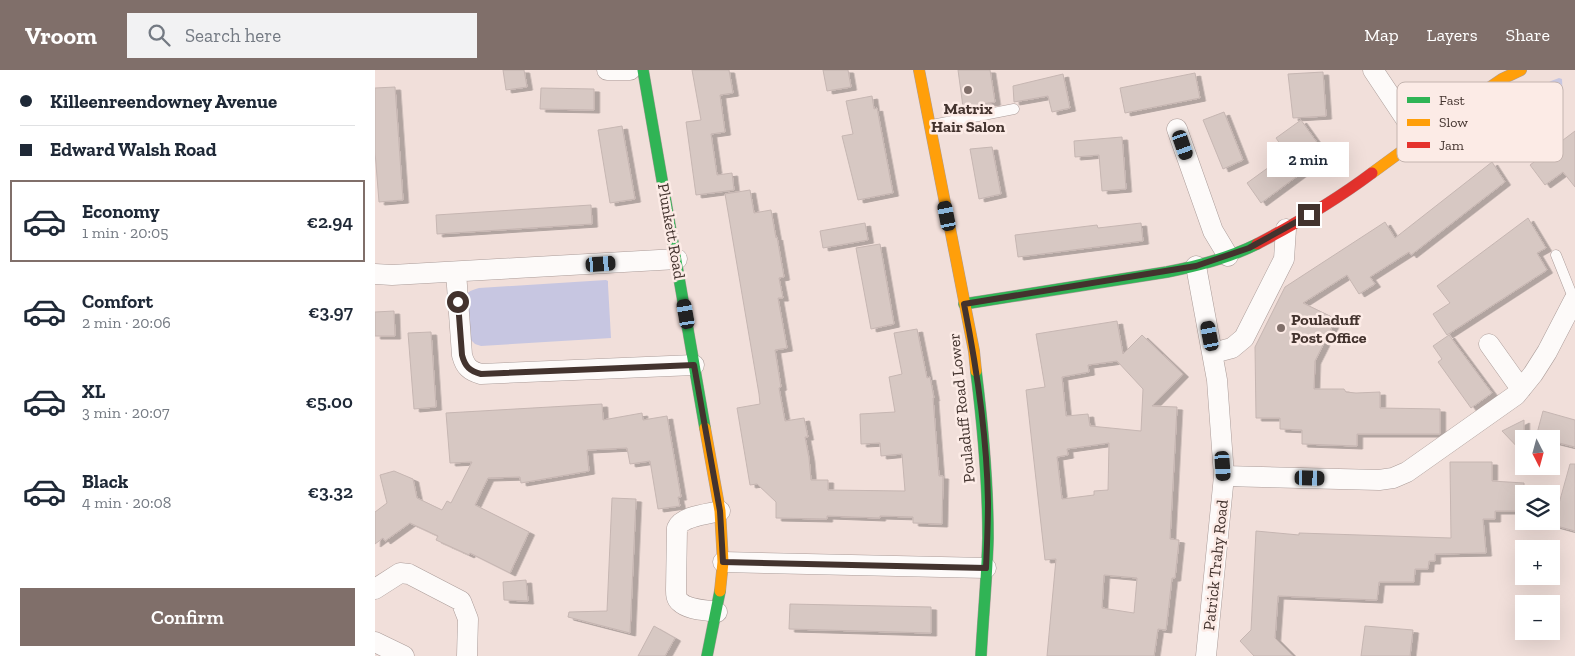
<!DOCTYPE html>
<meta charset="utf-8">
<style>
:root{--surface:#fff;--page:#f2f2f3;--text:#1f2937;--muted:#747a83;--line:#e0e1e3;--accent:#806f6a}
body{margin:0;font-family:"Zilla Slab",serif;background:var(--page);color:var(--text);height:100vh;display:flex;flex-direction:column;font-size:19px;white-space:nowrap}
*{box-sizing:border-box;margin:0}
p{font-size:16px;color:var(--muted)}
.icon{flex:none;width:28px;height:28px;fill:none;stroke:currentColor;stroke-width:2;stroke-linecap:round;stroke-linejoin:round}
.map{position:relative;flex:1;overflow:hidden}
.sheet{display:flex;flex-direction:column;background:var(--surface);width:375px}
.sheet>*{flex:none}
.banner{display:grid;align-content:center;height:110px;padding:0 20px;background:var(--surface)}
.needle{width:32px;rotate:174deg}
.fabs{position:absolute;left:1140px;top:360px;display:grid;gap:10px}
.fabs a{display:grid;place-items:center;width:45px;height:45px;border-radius:0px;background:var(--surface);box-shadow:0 5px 20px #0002;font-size:25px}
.end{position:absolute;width:22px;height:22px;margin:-11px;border:6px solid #43332e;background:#fff;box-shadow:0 0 0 2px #fff}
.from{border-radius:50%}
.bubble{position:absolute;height:35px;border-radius:0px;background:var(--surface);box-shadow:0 5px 20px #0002;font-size:16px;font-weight:600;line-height:35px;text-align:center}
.car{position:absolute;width:15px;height:30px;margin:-15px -8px;border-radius:6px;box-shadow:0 0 4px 1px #0007;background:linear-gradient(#222 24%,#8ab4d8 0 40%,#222 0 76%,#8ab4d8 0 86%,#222 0)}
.banner b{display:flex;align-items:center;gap:18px;height:48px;font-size:19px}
.banner b+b{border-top:1px solid var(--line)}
.banner i{width:12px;height:12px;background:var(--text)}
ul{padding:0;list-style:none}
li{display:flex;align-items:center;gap:15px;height:82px;margin:0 10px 8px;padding:0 10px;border:2px solid transparent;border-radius:0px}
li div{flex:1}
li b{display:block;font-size:19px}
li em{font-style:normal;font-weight:600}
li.on{border-color:var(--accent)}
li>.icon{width:45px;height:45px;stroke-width:1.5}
.button{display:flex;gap:10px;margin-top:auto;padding:10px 20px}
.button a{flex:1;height:58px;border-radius:0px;background:var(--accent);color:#fff;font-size:20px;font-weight:600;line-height:58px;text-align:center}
header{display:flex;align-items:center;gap:30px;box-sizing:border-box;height:70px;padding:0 25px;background:var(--accent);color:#fff}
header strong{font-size:24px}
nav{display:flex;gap:28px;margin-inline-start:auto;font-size:18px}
.search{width:350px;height:45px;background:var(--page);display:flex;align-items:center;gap:12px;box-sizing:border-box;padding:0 18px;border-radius:0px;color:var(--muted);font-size:19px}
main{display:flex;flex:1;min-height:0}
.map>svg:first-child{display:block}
.green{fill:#c7c6e1}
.building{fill:#d7c8c3;stroke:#c6b6b2;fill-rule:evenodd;filter:url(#shadow)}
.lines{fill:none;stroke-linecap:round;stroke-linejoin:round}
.lane-casing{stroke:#ab9c99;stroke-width:11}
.street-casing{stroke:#ab9c99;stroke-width:21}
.fast-casing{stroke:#ab9c99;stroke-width:12}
.slow-casing{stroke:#ab9c99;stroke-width:12}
.jam-casing{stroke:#ab9c99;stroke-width:12}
.lane{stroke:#fdfaf9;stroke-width:10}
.street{stroke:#fdfaf9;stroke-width:20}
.fast{stroke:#30b455;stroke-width:11}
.slow{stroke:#ff9f0a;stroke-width:11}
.jam{stroke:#e5322d;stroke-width:11}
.route{stroke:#43332e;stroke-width:6}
.poi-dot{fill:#806f6a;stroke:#fcebe6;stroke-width:2}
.labels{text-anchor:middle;stroke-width:5;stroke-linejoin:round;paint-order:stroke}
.poi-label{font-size:16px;font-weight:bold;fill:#43332e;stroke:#fcebe6}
.street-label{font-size:16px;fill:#43332e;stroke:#fcebe6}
.key{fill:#fcebe6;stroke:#c4b4af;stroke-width:1}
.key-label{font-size:14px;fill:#43332e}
</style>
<header>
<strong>Vroom</strong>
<div class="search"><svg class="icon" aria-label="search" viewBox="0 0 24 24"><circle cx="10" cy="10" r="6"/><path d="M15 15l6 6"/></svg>Search here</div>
<nav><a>Map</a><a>Layers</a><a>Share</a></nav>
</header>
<main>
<section class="sheet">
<div class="banner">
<b><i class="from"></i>Killeenreendowney Avenue</b>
<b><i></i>Edward Walsh Road</b>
</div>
<ul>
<li class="on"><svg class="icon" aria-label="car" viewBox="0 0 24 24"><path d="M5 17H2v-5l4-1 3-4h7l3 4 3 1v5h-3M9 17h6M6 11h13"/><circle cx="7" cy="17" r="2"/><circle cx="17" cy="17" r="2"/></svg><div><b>Economy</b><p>1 min · 20:05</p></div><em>€2.94</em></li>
<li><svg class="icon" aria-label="car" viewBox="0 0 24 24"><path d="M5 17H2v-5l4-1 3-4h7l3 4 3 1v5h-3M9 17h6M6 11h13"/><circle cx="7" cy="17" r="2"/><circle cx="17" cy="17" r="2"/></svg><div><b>Comfort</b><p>2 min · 20:06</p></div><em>€3.97</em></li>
<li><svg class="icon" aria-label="car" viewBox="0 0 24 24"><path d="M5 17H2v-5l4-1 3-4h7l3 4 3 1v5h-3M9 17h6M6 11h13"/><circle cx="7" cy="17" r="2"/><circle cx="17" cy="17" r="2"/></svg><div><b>XL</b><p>3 min · 20:07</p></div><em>€5.00</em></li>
<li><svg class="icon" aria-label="car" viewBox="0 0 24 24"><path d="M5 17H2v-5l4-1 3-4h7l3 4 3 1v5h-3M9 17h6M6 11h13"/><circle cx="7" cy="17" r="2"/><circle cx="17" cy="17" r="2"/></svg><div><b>Black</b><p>4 min · 20:08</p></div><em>€3.32</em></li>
</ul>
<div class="button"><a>Confirm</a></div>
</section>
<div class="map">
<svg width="1200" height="586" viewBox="0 0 1200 586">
<defs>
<filter id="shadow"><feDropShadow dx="5.5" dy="3" stdDeviation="0" flood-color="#0004"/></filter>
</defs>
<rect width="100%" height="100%" fill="#f1dfda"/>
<path class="green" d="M1184 8 1187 9 1188 29 1186 32 1135 72 1139 78 1124 90 1120 87 1113 92 1091 64 1136 34 1176 11Z
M231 210 233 211V215L236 268 106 276 100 274 96 270 90 227C93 221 97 220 104 218Z"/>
<path class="building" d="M128 0H149L152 17 131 20Z
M317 0H354L358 23 345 25 350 62 336 64 342 105 357 103 359 120 321 125 311 52 326 50Z
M448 0H473L476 17 452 21Z
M583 0H615L620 32 588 37Z
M948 2 951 46 918 48 913 4Z
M820 3 825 28 750 43 745 18Z
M688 4 695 38 677 42 673 26 639 32 638 16Z
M20 17 28 130 4 132 0 82V18Z
M166 18 219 19V40L165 39Z
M497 26 499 39 502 38 518 123 483 130 467 66 478 64 471 31Z
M849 42 868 90 848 99 828 50Z
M926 50 951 85 886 133 872 113 912 84 901 68Z
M247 56 260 129 235 133 223 60Z
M1200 61V117L1188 102 1170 115 1155 95Z
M747 67 751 119 727 121 724 85 700 87 699 71Z
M617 77 626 124 604 129 595 79Z
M1117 92 1130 112 1036 185 1034 182 995 207 1000 214 984 224 972 205 928 233 961 249 940 291 939 319H969L971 322 981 323 1005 322V338L1065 339V364H982V376L927 374V360L905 359V348H881L880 277 910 217 1010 152 1020 168Z
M375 120 379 143 396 140 401 168 402 167 409 207 404 208 408 228H403L412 278 400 280 406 317 404 318 410 351 429 348 433 367H430L434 388 436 410H453V420L530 421 527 384 506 386 505 373 486 374 485 344 520 342 514 307 527 304 519 263 542 259 552 308 555 307 559 328H558L564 406H568L567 454 538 453V447L505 446V448L452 446V449L401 448V432L382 414 375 415 362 338 385 334 384 324 350 124Z
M216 135 217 154 62 164 61 145Z
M1153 148 1171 178 1162 183 1172 200 1072 265 1058 244 1075 233 1062 216Z
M490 153 493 170 448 178 445 161Z
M766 153 768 171 643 187 640 165 722 155 723 158Z
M505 174 519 254 496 259 481 178Z
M19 241 20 266H0V242Z
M742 251 748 284 767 265 808 304 777 336 802 337 795 469 804 470 800 508H797L791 560 783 559 779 586H672L681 489 670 490 651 320 670 317 661 264ZM742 291 768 319 766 361 715 356 713 344 691 346 687 307 714 302 713 295ZM734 373 733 420 719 421V425L687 429 682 387 693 385 692 379ZM729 505 762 508 759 543 727 538Z
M56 262 61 337 39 339 33 263Z
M1074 265 1117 323 1096 338 1063 292 1067 289 1058 276Z
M227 334 228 350 267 343 268 350 292 346 306 427H303L305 436 283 439 275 391 255 394 252 378 212 380 214 401 146 413 145 407 113 408 100 435 154 462 135 503 95 483 94 485 61 470 63 466 35 453 10 471 8 468 0 474V442L12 433 5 405 19 401 38 409 42 428 67 440 72 431 76 433 97 392 75 393 71 343Z
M1168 341 1200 350V377L1176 371V369L1161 367Z
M1149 350V384L1127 361Z
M1075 392H1117V411L1149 413V441H1120V449H1108L1111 483 1060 484V491H1054L1053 499H1040L1039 512H1004L1002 530 903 526 900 568 918 586H879L865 571 876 560 881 461 924 465V463L1076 468Z
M1195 394H1200V461L1178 455Z
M237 428 261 429 255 563 193 547 194 542 232 541Z
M151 510 153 531 129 530 128 512Z
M415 534 556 537V563L414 559Z
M279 556 300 568 290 586H263Z
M990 556 1038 560 1035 586H986Z"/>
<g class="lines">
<g class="lane-casing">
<path id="lane" d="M557 55 639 39
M1181 185 1199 230"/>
</g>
<g class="street-casing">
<path id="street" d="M232 0H255
M998 0 1044 69
M802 59 838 161 853 186
M821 196 842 310 849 406 831 586
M81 202 87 285C90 297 95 301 106 304L319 295
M0 204 17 205 302 189
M1114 274 1146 319
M838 283 857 278 869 268 909 189 911 159
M849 406 1004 410 1018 408 1032 402 1141 325 1158 304 1172 282 1199 230
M348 492 611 498
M0 519 25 503 34 504 86 531 93 549 92 586
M342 542C331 540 313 540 305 532 301 529 301 524 301 520L302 458C307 446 333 444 345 441
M0 572 29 586"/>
</g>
<g class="fast-casing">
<path id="fast" d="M268 0 330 358
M589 234 792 202C823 196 854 188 882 174
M601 301C608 357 613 413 613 468 612 508 608 547 606 586
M332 586 345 521"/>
</g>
<g class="slow-casing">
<path id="slow" d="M544 0 599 281 601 301
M997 103 1105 24 1127 9 1146 0
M330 358 345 441 348 492 345 521"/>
</g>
<g class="jam-casing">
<path id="jam" d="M882 174C922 153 961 130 997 103"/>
</g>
<use href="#lane" class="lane"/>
<use href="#street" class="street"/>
<use href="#fast" class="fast"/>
<use href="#slow" class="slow"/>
<use href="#jam" class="jam"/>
</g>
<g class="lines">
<path class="route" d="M83 232 87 285C90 297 95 301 106 304L319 295 345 441 348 492 611 498C612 476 613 454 613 432 612 366 602 299 589 234L821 196 874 178 934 145"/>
</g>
<g class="poi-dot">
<circle cx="593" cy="20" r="5"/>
<circle cx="906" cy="258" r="5"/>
</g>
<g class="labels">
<g class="poi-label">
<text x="593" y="44">Matrix<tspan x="593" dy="18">Hair Salon</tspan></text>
<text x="916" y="255" text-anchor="start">Pouladuff<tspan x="916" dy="18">Post Office</tspan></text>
</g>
<g class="street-label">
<text transform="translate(297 161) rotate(80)" y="6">Plunkett Road</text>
<text transform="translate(586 338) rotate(-96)" y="6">Pouladuff Road Lower</text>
<text transform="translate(840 495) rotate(-84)" y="6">Patrick Trahy Road</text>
</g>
</g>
<rect x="1022" y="12" width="166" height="80" rx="8" class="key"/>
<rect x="1032" y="27" width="23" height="6" fill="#30b455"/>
<rect x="1032" y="49" width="23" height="7" fill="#ff9f0a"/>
<rect x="1032" y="72" width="23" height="6" fill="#e5322d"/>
<g class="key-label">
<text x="1064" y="35">Fast</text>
<text x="1064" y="57">Slow</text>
<text x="1064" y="80">Jam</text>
</g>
</svg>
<div class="fabs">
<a><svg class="needle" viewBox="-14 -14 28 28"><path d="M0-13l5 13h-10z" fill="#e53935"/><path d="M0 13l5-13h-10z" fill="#747a83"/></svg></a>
<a><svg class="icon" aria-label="layers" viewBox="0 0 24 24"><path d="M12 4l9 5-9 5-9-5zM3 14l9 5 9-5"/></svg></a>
<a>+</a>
<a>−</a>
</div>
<i class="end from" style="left:83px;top:232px"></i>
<i class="end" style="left:934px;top:145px"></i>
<div class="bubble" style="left:892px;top:72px;width:82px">2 min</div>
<i class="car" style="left:808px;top:75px;rotate:161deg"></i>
<i class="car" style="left:572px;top:146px;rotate:349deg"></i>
<i class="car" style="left:226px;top:194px;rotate:86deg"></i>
<i class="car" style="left:311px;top:244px;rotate:350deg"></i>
<i class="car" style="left:835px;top:266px;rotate:349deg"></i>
<i class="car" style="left:848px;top:396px;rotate:176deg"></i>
<i class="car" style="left:935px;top:408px;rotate:91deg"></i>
</div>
</main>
